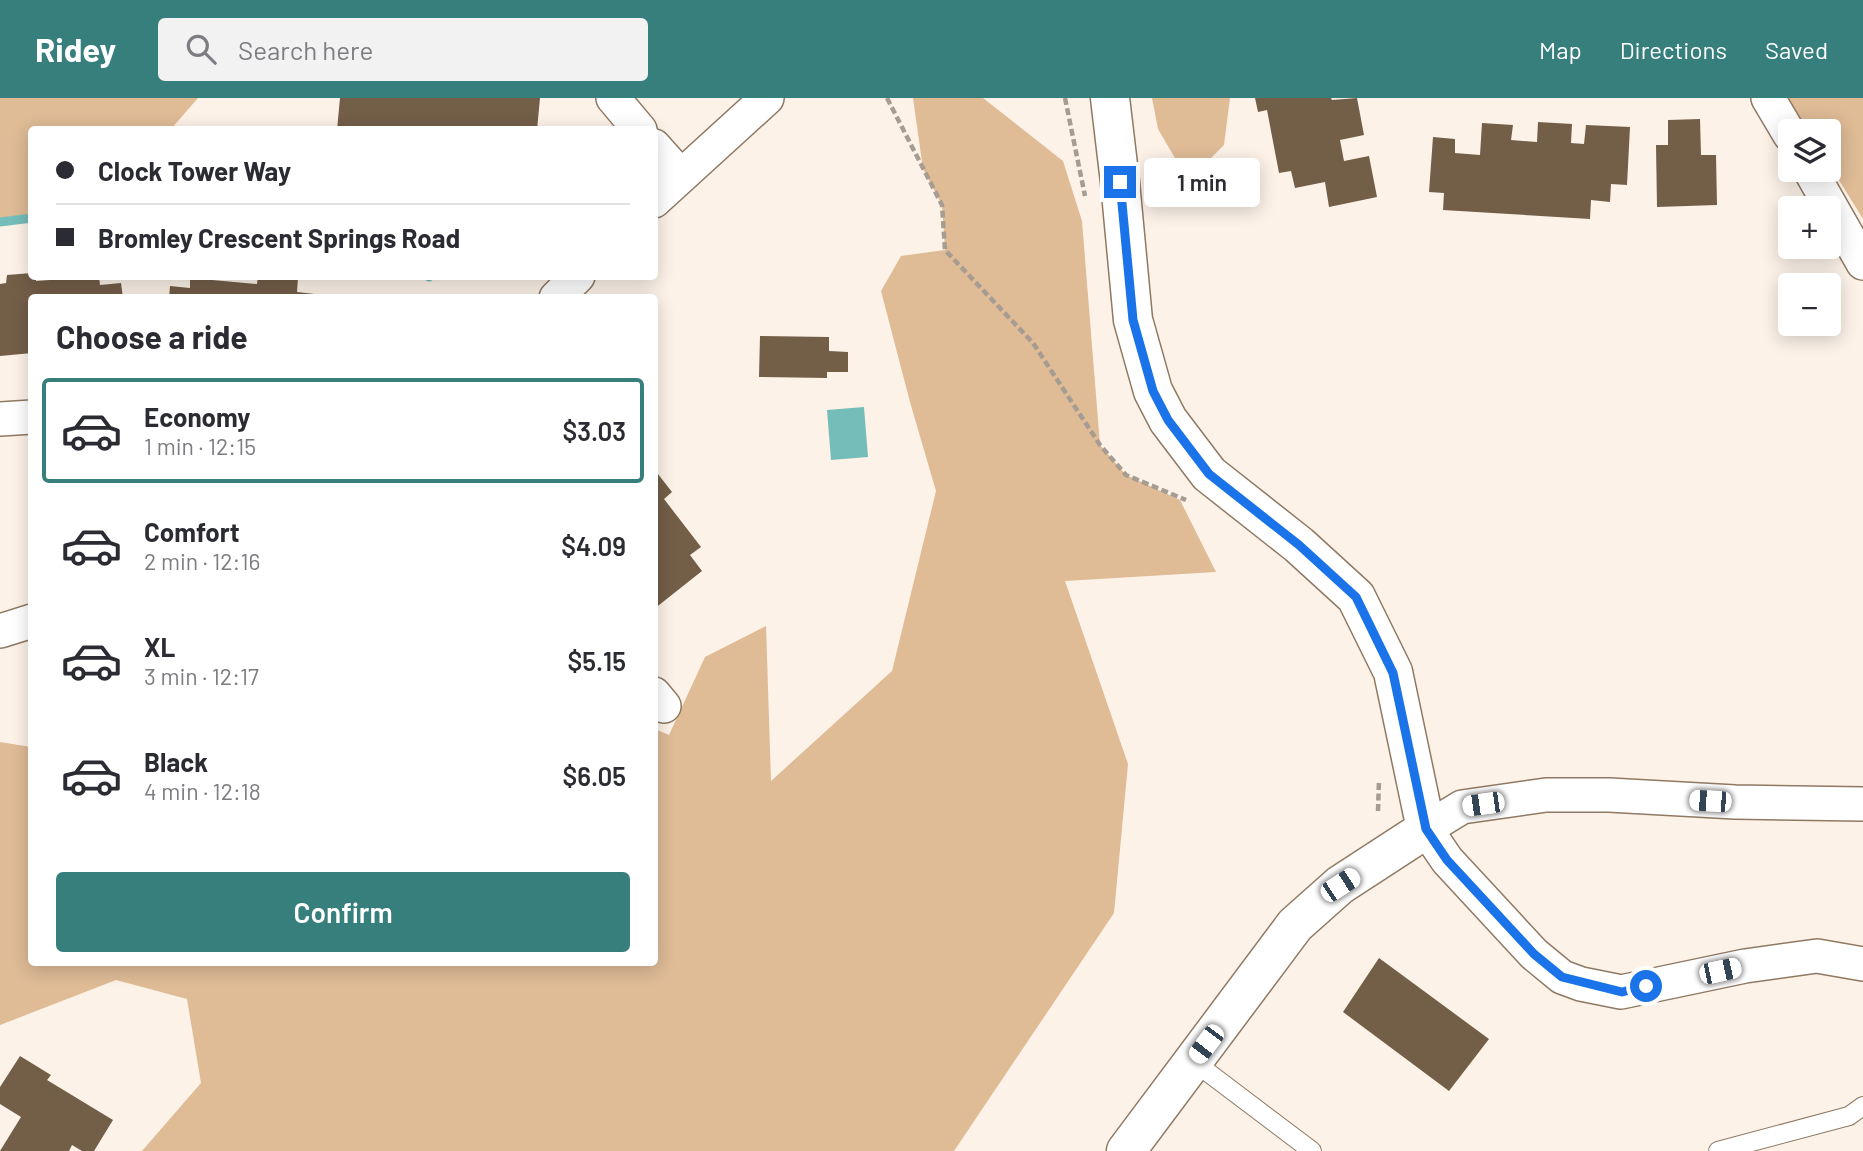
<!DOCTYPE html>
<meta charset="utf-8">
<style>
:root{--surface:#fff;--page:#f2f2f3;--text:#2b2b33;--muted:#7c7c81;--line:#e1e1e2;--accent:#377f7c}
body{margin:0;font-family:Barlow,sans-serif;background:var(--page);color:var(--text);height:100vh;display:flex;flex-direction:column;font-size:26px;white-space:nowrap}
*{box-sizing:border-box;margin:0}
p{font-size:23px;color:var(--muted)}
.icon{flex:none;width:38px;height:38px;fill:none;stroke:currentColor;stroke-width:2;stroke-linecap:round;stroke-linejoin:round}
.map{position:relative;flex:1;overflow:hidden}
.side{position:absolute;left:28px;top:196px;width:630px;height:672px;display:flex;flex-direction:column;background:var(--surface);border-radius:7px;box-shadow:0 4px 18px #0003}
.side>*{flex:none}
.guide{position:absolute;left:28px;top:28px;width:630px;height:154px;border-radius:7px;box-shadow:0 4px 18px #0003;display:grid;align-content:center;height:154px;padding:0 28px;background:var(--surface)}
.controls{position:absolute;left:1778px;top:21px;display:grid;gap:14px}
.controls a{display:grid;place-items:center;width:63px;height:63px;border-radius:7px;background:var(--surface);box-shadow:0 4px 18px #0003;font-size:35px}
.end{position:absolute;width:32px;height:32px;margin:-16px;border:9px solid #1a73e8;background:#fff;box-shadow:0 0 0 4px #fff}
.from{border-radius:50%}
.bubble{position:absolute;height:49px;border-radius:7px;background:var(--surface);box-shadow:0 4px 18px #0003;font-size:23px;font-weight:600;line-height:49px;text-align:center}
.car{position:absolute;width:21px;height:42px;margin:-21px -10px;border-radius:9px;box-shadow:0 0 5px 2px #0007;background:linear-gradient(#fff 24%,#345 0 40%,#fff 0 76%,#345 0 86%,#fff 0)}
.guide b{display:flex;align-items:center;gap:24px;height:66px;font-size:26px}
.guide b+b{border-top:2px solid var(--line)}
.guide i{width:18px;height:18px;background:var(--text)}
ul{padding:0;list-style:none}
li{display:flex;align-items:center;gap:21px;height:105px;margin:0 14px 10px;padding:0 14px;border:4px solid transparent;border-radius:7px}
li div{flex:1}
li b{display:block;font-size:26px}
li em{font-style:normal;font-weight:600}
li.current{border-color:var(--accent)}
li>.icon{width:63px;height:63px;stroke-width:1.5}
h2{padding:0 28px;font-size:32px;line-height:84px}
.primary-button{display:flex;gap:14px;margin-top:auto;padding:14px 28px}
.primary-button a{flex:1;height:80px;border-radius:7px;background:var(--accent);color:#fff;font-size:28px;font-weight:600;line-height:80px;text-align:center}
header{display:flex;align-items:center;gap:42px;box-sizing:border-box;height:98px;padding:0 35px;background:var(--accent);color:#fff}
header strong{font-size:33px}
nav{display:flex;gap:38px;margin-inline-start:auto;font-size:24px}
.search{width:490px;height:63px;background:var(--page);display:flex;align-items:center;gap:18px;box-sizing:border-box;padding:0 24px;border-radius:7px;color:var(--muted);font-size:26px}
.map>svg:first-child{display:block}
.green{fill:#dfbb96}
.water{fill:#74bdb9}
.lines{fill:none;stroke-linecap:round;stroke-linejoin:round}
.stream{stroke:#74bdb9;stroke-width:9}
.building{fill:#735e48}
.service-casing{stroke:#8f7963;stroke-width:20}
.minor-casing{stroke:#8f7963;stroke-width:36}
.tertiary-casing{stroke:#8f7963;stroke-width:41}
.path{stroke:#a69c92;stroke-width:4.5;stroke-dasharray:7 3.5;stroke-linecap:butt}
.service{stroke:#fff;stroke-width:18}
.minor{stroke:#fff;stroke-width:33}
.tertiary{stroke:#fff;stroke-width:38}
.route{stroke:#1a73e8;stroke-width:9}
</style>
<header>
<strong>Ridey</strong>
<div class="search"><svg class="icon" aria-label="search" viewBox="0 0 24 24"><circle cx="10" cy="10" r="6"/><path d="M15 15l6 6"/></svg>Search here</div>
<nav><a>Map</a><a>Directions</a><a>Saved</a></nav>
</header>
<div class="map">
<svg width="1863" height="1053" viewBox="0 0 1863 1053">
<rect width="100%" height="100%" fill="#fcf2e8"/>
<path class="green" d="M0 0H198L171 31 32 32 31 120 0 124Z
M913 0H983L1063 63 1082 123 1100 347 1126 377 1180 402 1216 474 1065 483 1128 666 1114 815 954 1053H142L201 985 187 901 116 882 0 927V644L31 649 32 864H654L655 631 669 637 705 559 766 528 771 683 892 573 936 393 910 304 881 193 901 158 945 152 942 107 923 71Z
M1152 0H1230L1224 47 1200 71 1179 67 1158 31Z
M1788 0H1863V121L1829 66V33H1808Z"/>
<path class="water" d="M864 309 868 359 831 362 827 312Z"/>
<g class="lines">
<path class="stream" d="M0 124 32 120
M428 178 429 179"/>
</g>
<path class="building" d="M340 0H540L537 32H337Z
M1255 0H1331L1332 2 1357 0 1364 37 1340 42 1344 63 1369 58 1377 99 1329 109 1325 84 1295 90 1291 73 1279 75 1267 12 1258 14Z
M1700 21 1701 57H1716L1717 107 1657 109 1656 47H1668V22Z
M1538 24 1572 26 1571 45 1584 46 1586 27 1630 29 1627 87 1611 86 1610 104 1591 102 1590 121 1443 112 1444 95 1429 94 1433 39 1455 41V55L1480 57 1482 25 1513 27 1511 42 1537 44Z
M32 175V178H36V183L50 182V178H99L100 187 121 185 123 200H32V255L0 258V186L6 185 7 177Z
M258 178 298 180 297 194 332 198V200H169L170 188 190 190V180L257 186Z
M760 238 829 239V253L848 254V274H827V280L759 279Z
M654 371 672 394 664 401 701 449 690 457 702 473 654 511Z
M1379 860 1489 941 1449 993 1343 914Z
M20 958 51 977 47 982 113 1022 94 1053H82L72 1047 69 1053H0L21 1019 0 1006V989Z"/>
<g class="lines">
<g class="service-casing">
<path id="service" d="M1193 963 1312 1053
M1718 1053 1849 1018 1863 1008"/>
</g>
<g class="minor-casing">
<path id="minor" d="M613 0 640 32
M1768 0 1790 37
M654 48 680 77
M1810 72 1863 165
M654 103 767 0
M556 200 578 178
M0 321 32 319
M0 533 32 523
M654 596 664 608
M1863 706 1735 704 1609 697H1546L1462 709 1426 731 1447 762 1534 856 1562 879 1581 886 1621 894 1745 868 1817 858 1863 866"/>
</g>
<g class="tertiary-casing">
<path id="tertiary" d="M1110 0 1120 84 1133 222 1153 293 1168 322 1209 376 1299 447 1356 499 1393 574 1426 731 1340 787 1295 827 1126 1053"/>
</g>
<path class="path" d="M887 0 942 107 945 152 1033 245 1100 347 1126 377 1186 402
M1065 0 1085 98
M1378 713 1379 682"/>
<use href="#service" class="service"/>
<use href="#minor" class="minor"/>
<use href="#tertiary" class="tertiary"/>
</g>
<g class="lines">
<path class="route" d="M1120 84 1133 222 1153 293 1168 322 1209 376 1299 447 1356 499 1393 575 1426 731 1447 762 1534 856 1562 879 1622 894 1646 888"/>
</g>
</svg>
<div class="controls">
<a><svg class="icon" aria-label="layers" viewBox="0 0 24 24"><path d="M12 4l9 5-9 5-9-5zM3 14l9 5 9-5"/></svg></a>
<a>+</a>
<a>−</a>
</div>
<i class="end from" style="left:1646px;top:888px"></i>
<i class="end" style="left:1120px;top:84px"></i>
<div class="bubble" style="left:1144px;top:60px;width:116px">1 min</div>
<i class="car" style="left:1710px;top:703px;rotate:273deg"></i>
<i class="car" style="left:1483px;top:706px;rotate:262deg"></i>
<i class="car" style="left:1340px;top:787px;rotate:57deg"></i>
<i class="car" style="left:1720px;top:873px;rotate:78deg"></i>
<i class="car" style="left:1206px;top:946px;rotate:217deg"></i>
<div class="guide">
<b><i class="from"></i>Clock Tower Way</b>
<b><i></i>Bromley Crescent Springs Road</b>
</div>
<section class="side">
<h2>Choose a ride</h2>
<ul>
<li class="current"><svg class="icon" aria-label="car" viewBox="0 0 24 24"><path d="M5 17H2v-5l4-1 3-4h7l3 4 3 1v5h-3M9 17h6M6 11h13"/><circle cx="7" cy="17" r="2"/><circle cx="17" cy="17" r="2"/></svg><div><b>Economy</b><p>1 min · 12:15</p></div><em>$3.03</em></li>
<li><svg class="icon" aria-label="car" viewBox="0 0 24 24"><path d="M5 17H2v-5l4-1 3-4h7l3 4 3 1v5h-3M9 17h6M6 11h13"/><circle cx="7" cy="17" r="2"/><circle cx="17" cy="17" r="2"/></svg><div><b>Comfort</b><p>2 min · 12:16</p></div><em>$4.09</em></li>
<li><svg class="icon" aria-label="car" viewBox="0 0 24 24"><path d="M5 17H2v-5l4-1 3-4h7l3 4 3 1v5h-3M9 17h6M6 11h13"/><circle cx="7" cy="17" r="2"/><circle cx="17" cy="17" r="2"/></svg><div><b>XL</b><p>3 min · 12:17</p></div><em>$5.15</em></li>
<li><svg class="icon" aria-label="car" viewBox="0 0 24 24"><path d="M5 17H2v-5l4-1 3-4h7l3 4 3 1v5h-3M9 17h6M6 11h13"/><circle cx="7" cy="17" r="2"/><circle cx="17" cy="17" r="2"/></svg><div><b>Black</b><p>4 min · 12:18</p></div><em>$6.05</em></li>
</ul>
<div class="primary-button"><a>Confirm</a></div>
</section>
</div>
